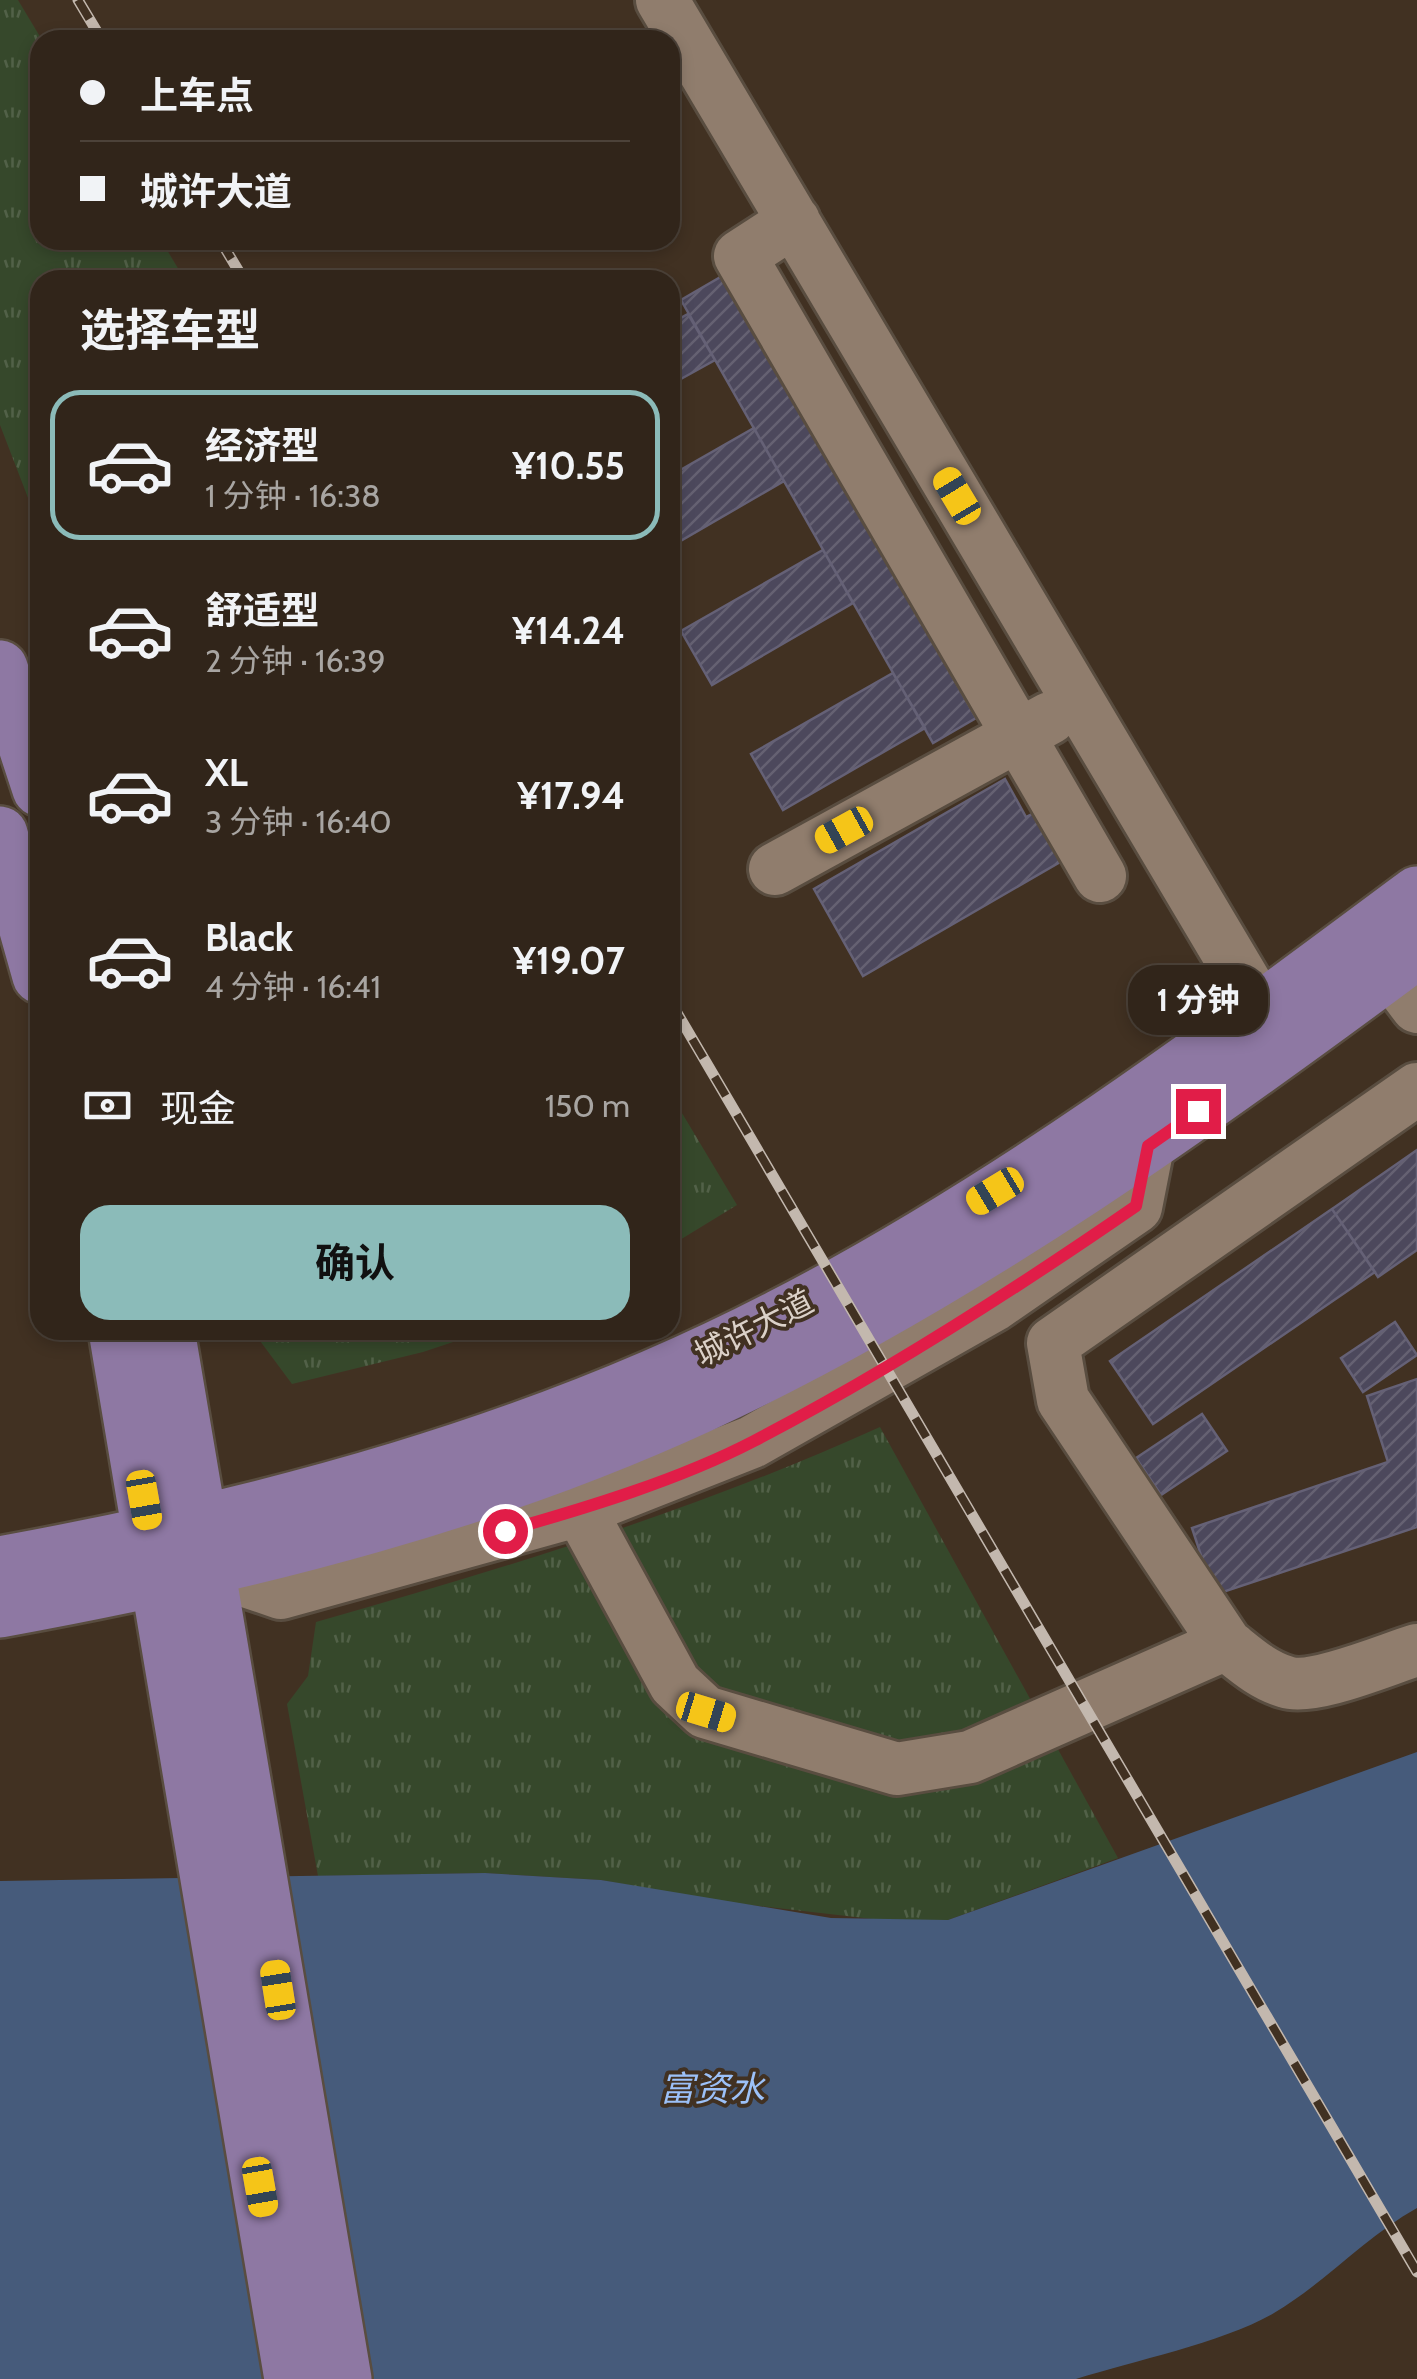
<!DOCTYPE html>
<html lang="zh">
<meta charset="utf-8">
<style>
:root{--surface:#31251a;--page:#392d23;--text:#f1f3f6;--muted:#a8a5a2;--line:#4c4239;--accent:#8bbbb9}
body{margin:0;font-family:Cabin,"Noto Sans SC",sans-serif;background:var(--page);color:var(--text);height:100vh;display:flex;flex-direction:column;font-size:38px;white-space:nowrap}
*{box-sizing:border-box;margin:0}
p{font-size:32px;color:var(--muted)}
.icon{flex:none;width:55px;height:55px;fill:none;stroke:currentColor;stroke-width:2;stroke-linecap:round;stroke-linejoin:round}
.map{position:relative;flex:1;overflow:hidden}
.panel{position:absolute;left:30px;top:270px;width:650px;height:1070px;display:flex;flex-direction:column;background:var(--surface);border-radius:30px;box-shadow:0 5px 15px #0003,0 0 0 2px var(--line)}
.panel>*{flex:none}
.guide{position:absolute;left:30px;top:30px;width:650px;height:220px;border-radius:30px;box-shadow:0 5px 15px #0003,0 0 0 2px var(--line);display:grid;align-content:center;height:220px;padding:0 50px;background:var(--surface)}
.end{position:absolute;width:45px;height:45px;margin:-22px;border:12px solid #e11d48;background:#fff;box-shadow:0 0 0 5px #fff}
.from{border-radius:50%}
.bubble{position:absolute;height:70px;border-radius:30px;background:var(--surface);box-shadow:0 5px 15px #0003,0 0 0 2px var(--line);font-size:32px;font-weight:700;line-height:70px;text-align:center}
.car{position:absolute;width:30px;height:60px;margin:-30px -15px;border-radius:12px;box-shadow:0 0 8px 2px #0007;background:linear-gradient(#f5c518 24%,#345 0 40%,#f5c518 0 76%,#345 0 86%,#f5c518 0)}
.guide b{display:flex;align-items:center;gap:35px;height:95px;font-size:38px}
.guide b+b{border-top:2px solid var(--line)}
.guide i{width:25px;height:25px;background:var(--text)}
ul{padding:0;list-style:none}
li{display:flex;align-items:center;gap:30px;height:150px;margin:0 20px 15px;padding:0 30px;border:5px solid transparent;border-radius:30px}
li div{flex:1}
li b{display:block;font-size:38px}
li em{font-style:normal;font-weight:700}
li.on{border-color:var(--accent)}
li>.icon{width:90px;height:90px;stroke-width:1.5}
h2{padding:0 50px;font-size:45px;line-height:120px}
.pay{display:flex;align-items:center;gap:25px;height:110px;padding:0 50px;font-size:38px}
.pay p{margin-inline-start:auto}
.cta{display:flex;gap:20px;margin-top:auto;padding:20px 50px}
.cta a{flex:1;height:115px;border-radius:30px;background:var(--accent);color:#111;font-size:40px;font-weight:700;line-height:115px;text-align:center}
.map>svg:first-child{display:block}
.park{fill:url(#park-tufts)}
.water{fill:#465b7b}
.building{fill:url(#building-hatch);stroke:#656176;stroke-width:2.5}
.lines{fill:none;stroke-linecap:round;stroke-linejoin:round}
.minor-casing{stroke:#594d40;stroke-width:58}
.major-casing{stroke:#594d40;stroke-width:60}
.minor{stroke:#907d6d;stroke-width:52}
.major{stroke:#8e78a3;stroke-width:55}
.rail-casing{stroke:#c3b8ae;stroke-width:11}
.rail{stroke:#413122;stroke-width:8;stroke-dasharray:22;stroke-linecap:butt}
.route{stroke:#e11d48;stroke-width:12}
.labels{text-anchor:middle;stroke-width:8;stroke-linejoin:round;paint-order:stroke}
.street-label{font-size:32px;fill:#dbd1c8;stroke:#413122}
.water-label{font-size:35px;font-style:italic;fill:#9cc1f8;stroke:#413122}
</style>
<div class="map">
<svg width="1417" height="2379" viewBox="0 0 1417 2379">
<defs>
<pattern id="park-tufts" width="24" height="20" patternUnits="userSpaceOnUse" patternTransform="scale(2.5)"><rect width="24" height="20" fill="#36482b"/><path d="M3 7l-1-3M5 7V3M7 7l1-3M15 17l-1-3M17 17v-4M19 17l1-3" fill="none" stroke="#526148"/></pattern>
<pattern id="building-hatch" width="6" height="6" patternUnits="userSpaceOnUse" patternTransform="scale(2.5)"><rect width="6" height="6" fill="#4c485c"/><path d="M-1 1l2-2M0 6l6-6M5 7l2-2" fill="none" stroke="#656172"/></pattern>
</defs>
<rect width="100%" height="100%" fill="#413122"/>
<path class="park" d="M0 0H18L42 40 40 240H161L185 280H40V529L0 425Z
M670 1093 737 1205 670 1246Z
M252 1330H489L423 1352 292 1384Z
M880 1427 1118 1858 948 1920 890 1921 715 1901 601 1880 485 1873 318 1876 287 1704 308 1676 316 1622C509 1567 697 1510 880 1427Z"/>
<path class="water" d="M1417 1752V2208C1365 2237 1325 2283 1274 2313 1222 2343 1135 2360 1076 2379H0V1881L485 1873 601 1880 831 1918 948 1920Z"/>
<path class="building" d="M724 275 976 718 933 743 681 300Z
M688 314 715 360 670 385V324Z
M754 428 784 481 670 547V476Z
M823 550 853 603 712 685 681 631Z
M893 673 925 728 783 810 751 754Z
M1005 779 1026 817 1040 810 1067 858 863 976 814 889Z
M1417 1150V1250L1378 1277 1332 1209Z
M1332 1209 1375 1272 1153 1424 1110 1361Z
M1395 1322 1417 1355 1363 1392 1341 1358Z
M1417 1379V1527L1214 1595 1192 1528 1388 1462 1367 1396Z
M1202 1414 1227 1451 1161 1495 1136 1458Z"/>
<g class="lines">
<g class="minor-casing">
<path id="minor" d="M662 0 1284 1048
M794 221 740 256 1100 876
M775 869 1050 718
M1390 971 1417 1007
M1417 1089 1053 1343 1063 1400 1226 1644C1245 1659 1262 1675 1286 1682 1314 1691 1387 1659 1417 1650
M580 1510 675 1684 705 1712 897 1769 970 1757 1226 1644
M207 1568 281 1593 580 1510 752 1442 994 1305 1136 1207 1148 1146"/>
</g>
<g class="major-casing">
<path id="major" d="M0 668 40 789
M0 834 40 976
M116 1330 292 2379
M167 1330 344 2379
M0 1564C268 1515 537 1443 780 1317 1007 1200 1213 1046 1417 894
M0 1610C248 1565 501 1502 729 1392 975 1273 1198 1114 1417 951"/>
</g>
<use href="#minor" class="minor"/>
<use href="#major" class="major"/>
<g class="rail-casing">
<path id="rail" d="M78 0 102 40
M220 240 244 280
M670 1001 1417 2272"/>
</g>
<use href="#rail" class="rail"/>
</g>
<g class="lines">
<path class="route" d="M505 1531C586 1508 679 1480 754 1441 887 1372 1013 1291 1136 1206L1148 1146 1198 1111"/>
</g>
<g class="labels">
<g class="street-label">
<text transform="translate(754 1328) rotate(-27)" y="11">城许大道</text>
</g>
<g class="water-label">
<text x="712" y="2101">富资水</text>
</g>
</g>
</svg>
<i class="end from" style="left:505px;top:1531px"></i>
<i class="end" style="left:1198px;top:1111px"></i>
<div class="bubble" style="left:1128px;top:965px;width:140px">1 分钟</div>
<i class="car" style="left:957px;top:496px;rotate:329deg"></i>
<i class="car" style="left:844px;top:830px;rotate:241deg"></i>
<i class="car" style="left:995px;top:1191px;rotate:239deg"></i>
<i class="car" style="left:144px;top:1500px;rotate:170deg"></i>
<i class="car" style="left:706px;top:1712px;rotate:107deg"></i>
<i class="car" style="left:278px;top:1990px;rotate:351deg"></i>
<i class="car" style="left:260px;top:2187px;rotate:170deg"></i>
<div class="guide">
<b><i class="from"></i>上车点</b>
<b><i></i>城许大道</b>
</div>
<section class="panel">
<h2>选择车型</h2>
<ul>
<li class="on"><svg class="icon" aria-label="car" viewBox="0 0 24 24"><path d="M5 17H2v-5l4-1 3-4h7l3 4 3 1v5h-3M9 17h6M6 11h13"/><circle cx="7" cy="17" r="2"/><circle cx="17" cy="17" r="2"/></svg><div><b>经济型</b><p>1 分钟 · 16:38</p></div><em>¥10.55</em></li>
<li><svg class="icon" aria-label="car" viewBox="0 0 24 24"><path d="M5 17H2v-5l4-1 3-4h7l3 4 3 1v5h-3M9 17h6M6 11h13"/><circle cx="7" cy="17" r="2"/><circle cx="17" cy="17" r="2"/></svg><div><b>舒适型</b><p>2 分钟 · 16:39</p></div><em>¥14.24</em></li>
<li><svg class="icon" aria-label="car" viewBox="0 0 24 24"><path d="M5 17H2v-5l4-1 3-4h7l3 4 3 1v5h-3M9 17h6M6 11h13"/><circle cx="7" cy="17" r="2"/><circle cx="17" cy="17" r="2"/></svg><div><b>XL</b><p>3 分钟 · 16:40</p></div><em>¥17.94</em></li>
<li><svg class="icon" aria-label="car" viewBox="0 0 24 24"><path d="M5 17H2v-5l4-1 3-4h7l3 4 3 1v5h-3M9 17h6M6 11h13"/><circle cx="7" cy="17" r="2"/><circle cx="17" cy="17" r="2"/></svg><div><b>Black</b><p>4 分钟 · 16:41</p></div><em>¥19.07</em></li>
</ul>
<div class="pay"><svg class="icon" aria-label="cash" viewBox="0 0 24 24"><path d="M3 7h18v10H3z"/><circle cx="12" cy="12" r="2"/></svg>现金<p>150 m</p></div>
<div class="cta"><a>确认</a></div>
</section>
</div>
